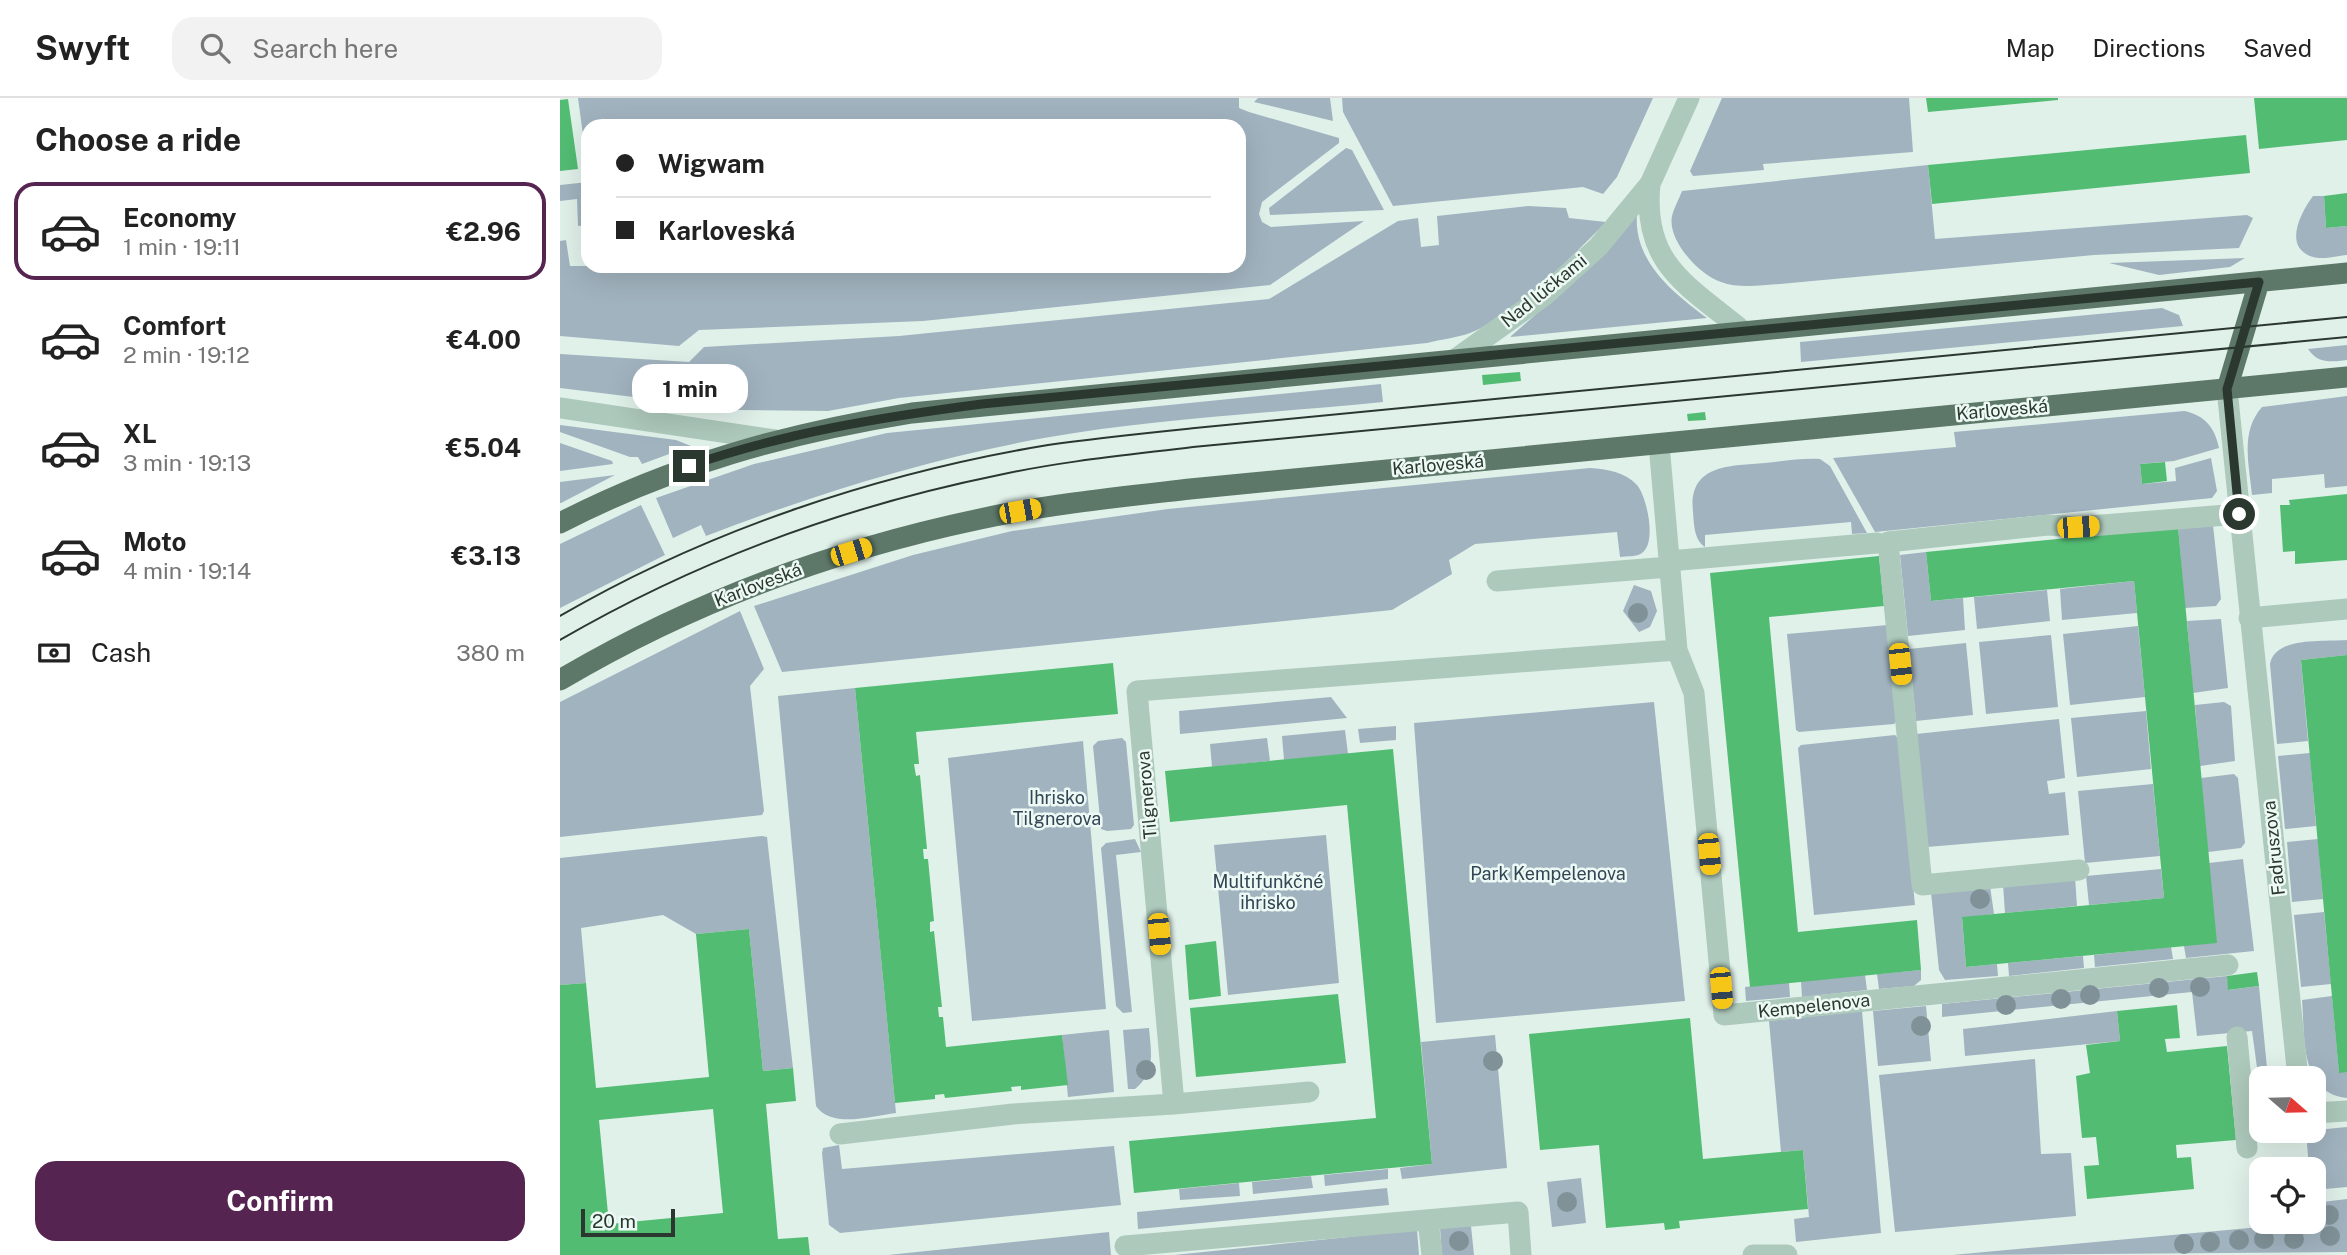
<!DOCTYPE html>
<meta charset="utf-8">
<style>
:root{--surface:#fff;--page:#f2f2f2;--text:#222;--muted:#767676;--line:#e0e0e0;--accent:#562450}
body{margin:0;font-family:"Public Sans",sans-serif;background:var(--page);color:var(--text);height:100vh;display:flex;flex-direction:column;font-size:26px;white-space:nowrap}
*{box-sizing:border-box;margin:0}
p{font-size:23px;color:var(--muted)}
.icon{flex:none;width:38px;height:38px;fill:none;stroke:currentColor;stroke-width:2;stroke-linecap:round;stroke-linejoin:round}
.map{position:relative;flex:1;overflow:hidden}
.drawer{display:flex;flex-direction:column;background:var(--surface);width:560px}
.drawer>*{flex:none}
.banner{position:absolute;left:21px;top:21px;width:665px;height:154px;border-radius:21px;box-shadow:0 7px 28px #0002;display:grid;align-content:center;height:154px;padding:0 35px;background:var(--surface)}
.needle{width:46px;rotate:110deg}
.fabs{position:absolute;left:1689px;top:968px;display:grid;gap:14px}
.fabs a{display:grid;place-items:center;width:77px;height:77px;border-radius:14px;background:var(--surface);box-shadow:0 7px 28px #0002;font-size:35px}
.scale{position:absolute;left:21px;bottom:18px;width:94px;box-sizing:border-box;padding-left:7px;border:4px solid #2b3830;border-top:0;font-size:19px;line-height:24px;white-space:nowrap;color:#2b3830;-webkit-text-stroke:5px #edf9f4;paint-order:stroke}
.end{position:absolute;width:32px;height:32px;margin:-16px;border:9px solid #2b3830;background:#fff;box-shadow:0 0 0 4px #fff}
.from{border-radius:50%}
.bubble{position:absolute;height:49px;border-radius:21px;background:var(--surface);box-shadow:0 7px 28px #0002;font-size:23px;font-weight:700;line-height:49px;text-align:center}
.car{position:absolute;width:21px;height:42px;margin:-21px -10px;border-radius:9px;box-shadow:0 0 5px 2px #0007;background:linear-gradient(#f5c518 24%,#345 0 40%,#f5c518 0 76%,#345 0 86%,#f5c518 0)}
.banner b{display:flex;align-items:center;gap:24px;height:66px;font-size:26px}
.banner b+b{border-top:2px solid var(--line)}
.banner i{width:18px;height:18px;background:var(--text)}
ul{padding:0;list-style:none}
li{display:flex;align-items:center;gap:21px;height:98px;margin:0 14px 10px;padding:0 21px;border:4px solid transparent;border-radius:21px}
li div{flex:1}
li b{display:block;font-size:26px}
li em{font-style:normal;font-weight:700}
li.selected{border-color:var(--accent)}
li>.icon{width:63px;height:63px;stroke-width:1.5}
h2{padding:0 35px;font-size:32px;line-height:84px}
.pay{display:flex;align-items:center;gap:18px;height:77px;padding:0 35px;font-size:26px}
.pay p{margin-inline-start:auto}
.action{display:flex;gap:14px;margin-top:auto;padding:14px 35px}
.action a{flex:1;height:80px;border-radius:21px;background:var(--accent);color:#fff;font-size:28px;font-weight:700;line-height:80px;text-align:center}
header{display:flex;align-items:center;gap:42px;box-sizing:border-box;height:98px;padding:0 35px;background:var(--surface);border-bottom:2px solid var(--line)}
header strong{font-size:33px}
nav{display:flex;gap:38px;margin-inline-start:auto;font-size:24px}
.search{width:490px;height:63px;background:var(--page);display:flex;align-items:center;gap:18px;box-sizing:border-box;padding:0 24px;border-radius:21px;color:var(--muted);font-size:26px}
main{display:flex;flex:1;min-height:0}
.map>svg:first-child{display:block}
.green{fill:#a1b3bf}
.building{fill:#53bc73;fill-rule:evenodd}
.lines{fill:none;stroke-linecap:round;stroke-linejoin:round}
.minor{stroke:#adc9bb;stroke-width:21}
.major{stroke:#5d7868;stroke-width:21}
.tram{stroke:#2b3830;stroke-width:2}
.tree{fill:#809298}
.route{stroke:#2b3830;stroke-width:9}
.labels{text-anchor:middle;stroke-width:5;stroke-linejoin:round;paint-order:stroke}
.street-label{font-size:18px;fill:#2b3830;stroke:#edf9f4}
.park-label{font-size:18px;fill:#314554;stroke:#edf9f4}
</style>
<header>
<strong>Swyft</strong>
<div class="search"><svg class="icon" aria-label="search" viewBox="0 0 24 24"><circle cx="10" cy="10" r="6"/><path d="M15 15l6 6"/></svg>Search here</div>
<nav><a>Map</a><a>Directions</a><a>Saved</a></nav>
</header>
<main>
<section class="drawer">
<h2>Choose a ride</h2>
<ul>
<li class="selected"><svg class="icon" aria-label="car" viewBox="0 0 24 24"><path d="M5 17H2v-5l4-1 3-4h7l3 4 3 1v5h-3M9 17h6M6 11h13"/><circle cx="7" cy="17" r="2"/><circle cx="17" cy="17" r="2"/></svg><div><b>Economy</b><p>1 min · 19:11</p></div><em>€2.96</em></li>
<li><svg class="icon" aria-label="car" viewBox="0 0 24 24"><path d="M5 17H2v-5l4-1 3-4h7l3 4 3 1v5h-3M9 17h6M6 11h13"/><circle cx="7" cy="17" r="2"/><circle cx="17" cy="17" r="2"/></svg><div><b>Comfort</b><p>2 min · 19:12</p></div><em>€4.00</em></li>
<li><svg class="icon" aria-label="car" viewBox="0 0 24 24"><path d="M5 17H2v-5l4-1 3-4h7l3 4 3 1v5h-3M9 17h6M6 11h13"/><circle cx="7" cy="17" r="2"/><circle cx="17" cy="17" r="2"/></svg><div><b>XL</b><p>3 min · 19:13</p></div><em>€5.04</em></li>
<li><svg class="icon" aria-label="car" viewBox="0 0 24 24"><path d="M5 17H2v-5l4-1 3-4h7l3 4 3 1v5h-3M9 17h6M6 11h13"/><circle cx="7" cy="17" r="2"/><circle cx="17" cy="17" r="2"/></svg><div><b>Moto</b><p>4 min · 19:14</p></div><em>€3.13</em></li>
</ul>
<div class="pay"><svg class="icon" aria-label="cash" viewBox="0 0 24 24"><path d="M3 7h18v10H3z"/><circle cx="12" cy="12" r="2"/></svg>Cash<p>380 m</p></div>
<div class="action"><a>Confirm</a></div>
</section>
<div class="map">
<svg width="1787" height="1157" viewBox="0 0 1787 1157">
<rect width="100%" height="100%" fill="#e0f1ea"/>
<path class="green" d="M18 0H679V10L689 14 779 40V45L702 104 699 116 702 124 711 129 804 123 710 187 363 223 139 232 119 248 0 238V143L6 142 10 168H679V28H28V74Z
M698 0H770L773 23 694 4Z
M782 0H1093L1057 79 1043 96 1023 89 833 108 783 14Z
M1162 0H1349L1353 54 1203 66 1204 72 1133 78 1130 73Z
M786 50 792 52 824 112 710 117 709 110Z
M1368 67 1375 141 1687 117 1693 120 1679 150 1534 157 1220 186C1201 187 1179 191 1161 184 1139 177 1107 142 1112 118 1114 110 1119 101 1122 93Z
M28 84V127L18 128 17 101 0 103V87Z
M1753 98H1764L1766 130 1787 128V157C1777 158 1763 162 1753 159 1722 150 1741 114 1753 98Z
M968 108 1006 110 1009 120 1046 124C1013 158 954 218 910 235 897 240 881 241 867 245L339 300 268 313 179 312 0 290V256L129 264 144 249 339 238 709 201 838 123 858 120 861 149 879 147 877 118Z
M1077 115C1073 163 1112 194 1147 220L950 239 1046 155Z
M1685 160 1670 169 1599 177 1549 165Z
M1602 210 1619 217 1623 228 1241 264 1240 244Z
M1787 247V262C1771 264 1758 266 1748 251Z
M821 286 823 304C712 315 592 321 484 340 367 361 256 396 146 438L141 427 113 440 96 400 194 366 327 335Z
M1787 298V388L1765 390 1764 376 1712 381V395L1692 397C1689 366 1680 334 1702 309Z
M1624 313C1645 317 1655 330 1659 350L1614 363 1580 366 1582 386 1616 383 1615 370 1651 360 1657 393 1652 400 1315 434 1273 360 1396 349 1394 334Z
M0 327 116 342 131 348 82 366 78 359H70L0 334Z
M0 345 52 363 53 366 0 373Z
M1260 361 1270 368 1307 435 1292 436 1291 424 1145 437V449C1134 442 1134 426 1133 414 1128 366 1170 368 1205 365 1223 363 1242 360 1260 361Z
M1030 370C1047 371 1065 374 1077 387 1087 399 1097 445 1082 455 1077 459 1067 458 1060 459L1057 434 915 446 889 462 892 476 832 512 222 574 194 508 353 457 452 433 608 411Z
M55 377 1 405H0V384Z
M81 407 105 457 0 510V446Z
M1653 427 1661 501 1656 508 1625 510 1618 429Z
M1366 454 1371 503 1403 500 1405 532 1348 538 1340 457Z
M1574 483 1577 515 1502 522 1500 491Z
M1074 487 1091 493 1097 513 1090 529 1079 534 1063 513Z
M1487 492 1490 523 1417 531 1414 499Z
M180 513 204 571 190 588 204 713 202 717 0 739V604Z
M1661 521 1668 590 1633 595 1627 523Z
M1328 527 1338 622 1334 626 1239 634 1236 632 1227 536Z
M1578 528 1585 599 1510 607 1503 536Z
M1491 537 1498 609 1426 616 1419 544Z
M1787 542V557L1741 562 1748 643 1717 646 1710 566C1715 538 1765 544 1787 542Z
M1406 545 1413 617 1356 623 1349 551Z
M295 590 336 1015C311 1018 272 1031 256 1008L218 598Z
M771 599 787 620 620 636 619 613Z
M1094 604 1125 903 876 925 854 625Z
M1664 604 1671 608 1675 663 1640 668 1635 607Z
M1586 613 1591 671 1517 679 1511 620Z
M1499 621 1505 680 1487 683 1489 696 1505 694 1509 737 1367 749 1356 636Z
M836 628V642L800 645 798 631Z
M785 632 788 656 724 662 722 638Z
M1335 637 1339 641 1355 807 1254 817 1238 650 1241 647Z
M562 640 566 644 574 727 571 731 547 733 541 731 533 648 538 643Z
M707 640 710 663 652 669 650 646Z
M523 643 546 911 412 923 388 660Z
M1750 655 1756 728 1725 731 1718 658Z
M1674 676 1678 680 1685 745 1681 750 1648 754 1641 680Z
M1593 686 1600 758 1525 765 1518 693Z
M766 737 779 885 668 897 654 747Z
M202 738 207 739 233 970 203 973 189 831 136 836 103 817 21 830 26 885 0 887V760Z
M575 741 581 754 556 757 572 914 563 915 556 908 541 750 546 745Z
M1758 741 1763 801 1732 804 1727 744Z
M1683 761 1694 853 1626 860 1624 848 1649 765Z
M1601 771 1604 800 1529 807 1526 778Z
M1515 779 1517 808 1445 815 1443 786Z
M1430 788 1434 816 1402 820 1406 869 1437 866 1438 878 1385 882 1379 872 1371 794Z
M1764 814 1771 886 1741 889 1734 817Z
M1611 849 1613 861 1535 869 1534 857Z
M1523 858 1524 870 1449 878 1448 865Z
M1361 872V882L1354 888 1319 891 1317 876Z
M1305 877 1307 892 1242 899 1241 883Z
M1667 878 1669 892 1699 888 1708 980H1701V999L1692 933 1637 938 1632 894 1382 919V906Z
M1229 884 1230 899 1186 903 1185 889Z
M1772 898 1779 974H1787V1000C1739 995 1745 937 1742 902Z
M1366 908 1371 963 1318 968 1313 913Z
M1302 913 1321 1135 1236 1144 1234 1121 1249 1119 1243 1052 1221 1054 1209 923Z
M1557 913 1560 943 1405 958 1403 931Z
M589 930C591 954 596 974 575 991H568L563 932Z
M549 932 554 994 508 999 502 937Z
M935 937 947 1070 842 1081 840 1070 872 1066 861 944Z
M1475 961 1481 1056 1511 1055 1516 1118 1335 1134 1319 977Z
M1787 1029V1089L1754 1092V1071H1749L1746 1033Z
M279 1047 282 1071 554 1048 561 1107 280 1135 269 1127 262 1055 263 1050Z
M828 1071V1081L765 1088 764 1077Z
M751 1078 753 1090 693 1096 692 1084Z
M1021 1080 1026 1125 992 1129 987 1084Z
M679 1085 680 1098 620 1102 619 1091Z
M827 1090 829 1107 578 1131 577 1114Z
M1787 1101V1154L1392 1157 1755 1124 1754 1105Z
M911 1128 914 1157H882L880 1130Z
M857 1132 859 1157H614Z
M549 1134 551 1157H328Z"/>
<path class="building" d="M1366 0H1498V2L1368 14Z
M1694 0H1787V42L1699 51Z
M8 1 18 71 0 73V2Z
M1686 37 1690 75 1372 106 1368 67Z
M1787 95V128L1766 130 1764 98Z
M960 274 961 283 923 287 922 277Z
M1145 314 1146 322 1128 323 1127 316Z
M1605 364 1607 383 1582 386 1580 366Z
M1787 396V462L1735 466V453L1723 454 1720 407H1730L1729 402Z
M1618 429 1657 845 1406 869 1402 819 1604 800 1574 483 1371 503 1366 454Z
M1319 458 1324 508 1209 519 1238 834 1357 822 1361 872 1190 889 1150 475Z
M1787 557V974L1779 975 1741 562Z
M553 565 558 616 356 634 359 666H354L356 678 360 677 367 751H363L364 761H368L374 823 370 824V834L374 833 382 909H378L379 919H383L386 949 502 937 508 987 461 992V988L451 989 452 993 385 1000 384 996 375 997V1001L335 1005 295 590Z
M833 651 872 1066 574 1095 569 1043 816 1020 787 707 610 724 605 673Z
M189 831 203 973 233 970 236 1003 206 1006 218 1141 248 1139 250 1157H0V887L26 885 36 990 149 979 136 836ZM153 1011 163 1115 49 1126 39 1022Z
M656 843 661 898 629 902 625 847Z
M1697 874 1699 888 1668 892 1667 878Z
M778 896 786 965 636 979 630 910Z
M1617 907 1620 940 1605 941 1607 954 1667 948 1676 1042 1616 1047 1617 1060 1631 1059 1634 1091 1527 1101 1524 1068 1539 1067 1536 1039 1522 1040 1516 978 1530 975 1526 947 1560 943 1557 913Z
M1130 920 1143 1061 1243 1052 1248 1111 1119 1123 1120 1130 1105 1132 1104 1125 1046 1130 1039 1047 980 1052 969 936Z"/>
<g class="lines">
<path class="minor" d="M1090 86C1082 166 1127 187 1183 233
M897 260 985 197 1038 149 1090 86 1129 0
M1667 291 1738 980
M0 310 215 342
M1099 346 1117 552 1134 595 1164 917 1668 867
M1109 463 1317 445
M937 483 1109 469
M1689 520 1787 511
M1519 772 1362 787 1328 444 1488 427 1518 429 1679 416
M1677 939 1684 1016 1701 1014
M614 1006 749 994
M1754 1015 1787 1013
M1684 1016 1687 1050
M280 1036 453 1016 614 1006 577 593 1117 552
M868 1122 872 1157
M565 1148 958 1114 961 1157
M1193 1157H1227"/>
<path class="major" d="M1667 291 1699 184
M0 425C112 367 228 335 352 315L1787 175
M0 582C130 505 273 452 420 421 489 406 560 399 630 391L1787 279"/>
<path class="tram" d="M0 518C148 432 319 375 488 347 536 340 586 335 635 330L1787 219
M0 542C136 463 286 408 439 377 503 363 568 357 633 349L1787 239"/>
</g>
<g class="tree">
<circle cx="1078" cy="515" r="10"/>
<circle cx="1420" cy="801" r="10"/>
<circle cx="1640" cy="889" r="10"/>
<circle cx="1599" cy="890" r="10"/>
<circle cx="1530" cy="897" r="10"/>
<circle cx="1501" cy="901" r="10"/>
<circle cx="1446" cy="907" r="10"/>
<circle cx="1361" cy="928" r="10"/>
<circle cx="933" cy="963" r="10"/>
<circle cx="586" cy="972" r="10"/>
<circle cx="1007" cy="1104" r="10"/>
<circle cx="1769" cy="1117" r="10"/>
<circle cx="1770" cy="1138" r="10"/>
<circle cx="1704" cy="1141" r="10"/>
<circle cx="1734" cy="1141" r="10"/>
<circle cx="1679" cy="1142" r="10"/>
<circle cx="899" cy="1143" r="10"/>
<circle cx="1650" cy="1144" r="10"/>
<circle cx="1624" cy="1146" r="10"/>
</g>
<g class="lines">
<path class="route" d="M129 368C224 335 322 319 422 306L1699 184 1667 291 1679 416"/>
</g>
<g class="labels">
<g class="street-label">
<text transform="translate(984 193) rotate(-39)" y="6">Nad lúčkami</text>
<text transform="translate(1442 312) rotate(-5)" y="6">Karloveská</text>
<text transform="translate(878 367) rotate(-5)" y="6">Karloveská</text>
<text transform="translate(198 487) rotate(-21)" y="6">Karloveská</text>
<text transform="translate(587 697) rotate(-95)" y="6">Tilgnerova</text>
<text transform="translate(1714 750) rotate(-96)" y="6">Fadruszova</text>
<text transform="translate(1254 908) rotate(-6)" y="6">Kempelenova</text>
</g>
<g class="park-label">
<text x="497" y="706">Ihrisko<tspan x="497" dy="21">Tilgnerova</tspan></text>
<text x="988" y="782">Park Kempelenova</text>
<text x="708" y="790">Multifunkčné<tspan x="708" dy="21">ihrisko</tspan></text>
</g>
</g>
</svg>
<div class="fabs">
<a><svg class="needle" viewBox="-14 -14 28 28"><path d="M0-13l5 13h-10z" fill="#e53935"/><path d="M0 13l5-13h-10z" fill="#767676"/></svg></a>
<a><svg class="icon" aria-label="locate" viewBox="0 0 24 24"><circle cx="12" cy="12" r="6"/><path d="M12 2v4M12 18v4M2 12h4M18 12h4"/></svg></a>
</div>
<div class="scale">20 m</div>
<i class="end from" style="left:1679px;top:416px"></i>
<i class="end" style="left:129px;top:368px"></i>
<div class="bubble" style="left:72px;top:266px;width:116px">1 min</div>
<i class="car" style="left:460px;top:413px;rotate:80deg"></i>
<i class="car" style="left:1518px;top:429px;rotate:86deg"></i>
<i class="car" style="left:291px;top:454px;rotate:73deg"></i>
<i class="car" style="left:1340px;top:566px;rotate:174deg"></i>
<i class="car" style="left:1149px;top:756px;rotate:175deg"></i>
<i class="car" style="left:599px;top:836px;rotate:175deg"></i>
<i class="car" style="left:1161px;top:890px;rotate:175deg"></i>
<div class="banner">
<b><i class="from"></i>Wigwam</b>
<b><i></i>Karloveská</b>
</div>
</div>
</main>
